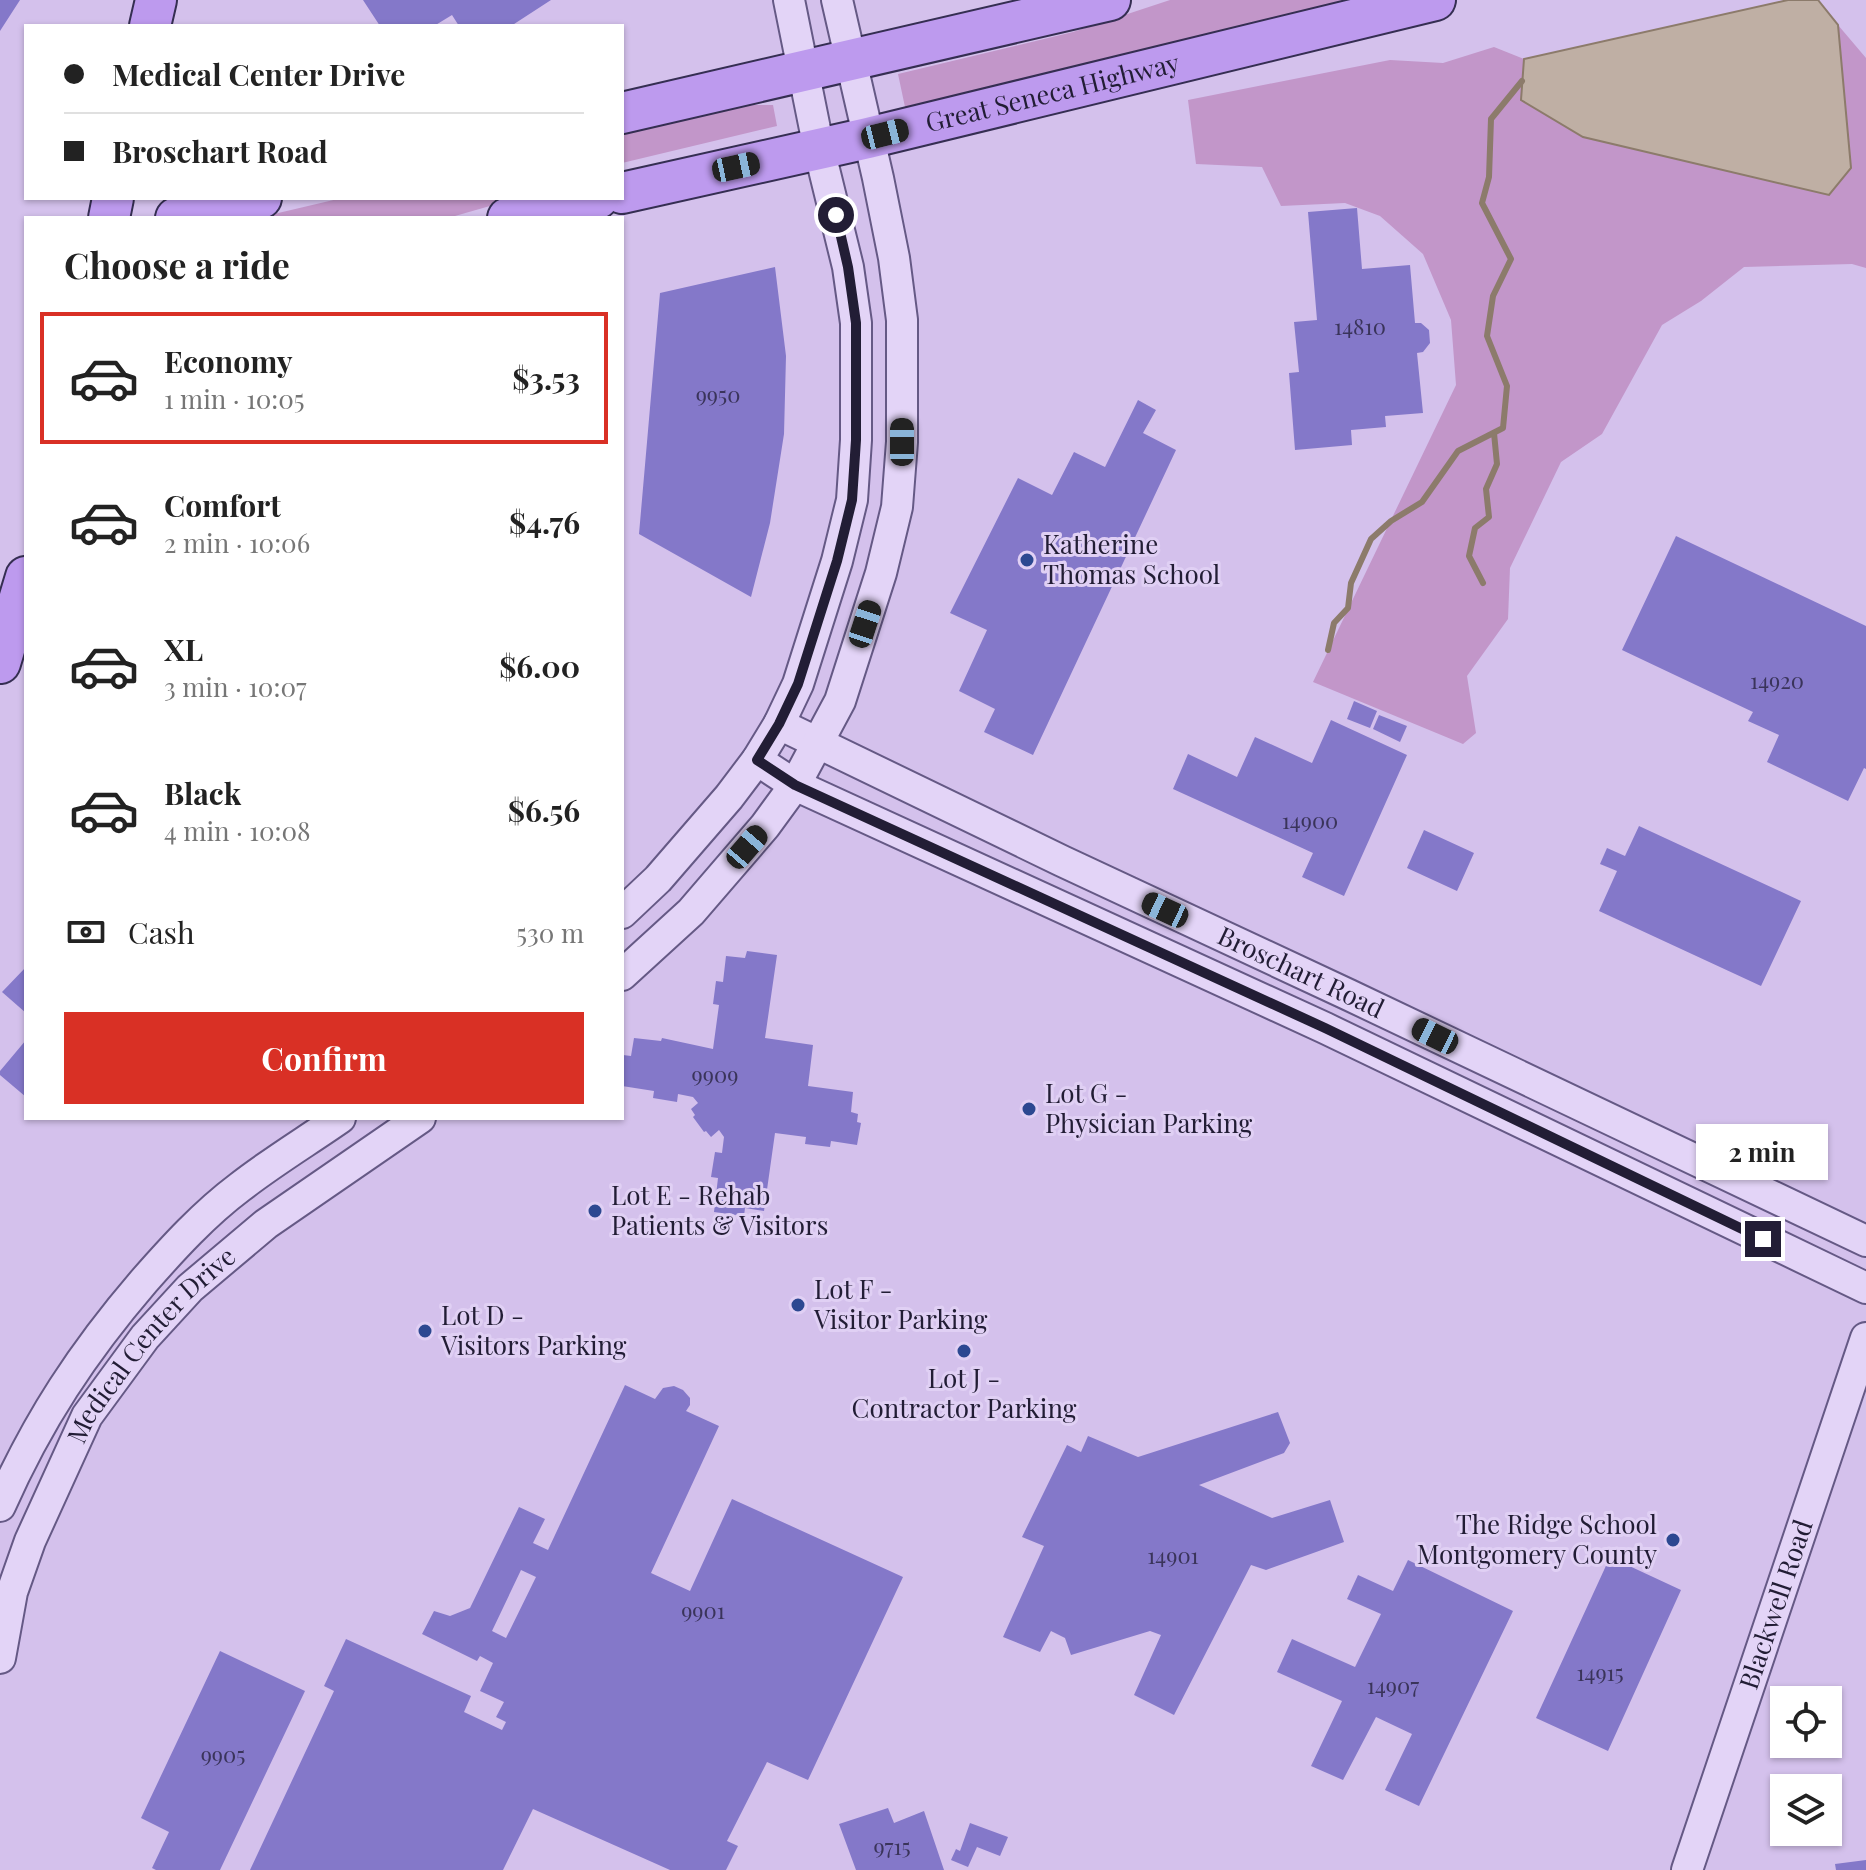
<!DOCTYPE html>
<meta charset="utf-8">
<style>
:root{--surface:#fff;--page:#f2f2f2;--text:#222;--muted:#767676;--line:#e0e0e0;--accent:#d93025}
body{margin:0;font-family:"Playfair Display",serif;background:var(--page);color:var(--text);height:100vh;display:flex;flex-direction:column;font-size:30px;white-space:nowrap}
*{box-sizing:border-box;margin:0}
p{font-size:26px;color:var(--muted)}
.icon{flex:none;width:44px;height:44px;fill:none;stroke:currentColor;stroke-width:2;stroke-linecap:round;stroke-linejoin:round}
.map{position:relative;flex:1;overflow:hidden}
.side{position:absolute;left:24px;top:216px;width:600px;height:904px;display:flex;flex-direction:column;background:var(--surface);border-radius:0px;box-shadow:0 2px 6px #0004}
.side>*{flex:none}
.guide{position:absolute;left:24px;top:24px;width:600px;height:176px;border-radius:0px;box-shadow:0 2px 6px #0004;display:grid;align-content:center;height:176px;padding:0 40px;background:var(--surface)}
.buttons{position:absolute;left:1770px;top:1686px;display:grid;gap:16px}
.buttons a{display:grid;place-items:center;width:72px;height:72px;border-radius:0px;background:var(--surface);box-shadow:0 2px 6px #0004;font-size:40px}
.end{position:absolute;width:36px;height:36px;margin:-18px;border:10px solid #221d35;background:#fff;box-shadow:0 0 0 4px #fff}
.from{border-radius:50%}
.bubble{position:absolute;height:56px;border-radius:0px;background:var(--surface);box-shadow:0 2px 6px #0004;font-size:26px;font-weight:700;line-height:56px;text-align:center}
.car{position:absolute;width:24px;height:48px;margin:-24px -12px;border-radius:10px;box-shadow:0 0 6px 2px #0007;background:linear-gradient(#222 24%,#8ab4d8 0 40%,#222 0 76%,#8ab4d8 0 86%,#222 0)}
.guide b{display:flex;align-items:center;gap:28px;height:76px;font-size:30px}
.guide b+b{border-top:2px solid var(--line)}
.guide i{width:20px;height:20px;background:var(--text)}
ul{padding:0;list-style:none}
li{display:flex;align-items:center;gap:24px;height:132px;margin:0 16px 12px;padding:0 24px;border:4px solid transparent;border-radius:0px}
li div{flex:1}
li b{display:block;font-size:30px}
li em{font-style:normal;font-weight:700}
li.selected{border-color:var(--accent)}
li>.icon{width:72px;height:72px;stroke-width:1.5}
h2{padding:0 40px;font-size:36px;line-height:96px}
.pay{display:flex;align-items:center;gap:20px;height:88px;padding:0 40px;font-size:30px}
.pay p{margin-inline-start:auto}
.action{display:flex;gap:16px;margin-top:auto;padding:16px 40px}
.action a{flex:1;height:92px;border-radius:0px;background:var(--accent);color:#fff;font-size:32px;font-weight:700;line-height:92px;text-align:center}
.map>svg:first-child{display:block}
.green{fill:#c296c9}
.water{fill:#bfafa4;stroke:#8c7b6b;stroke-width:2}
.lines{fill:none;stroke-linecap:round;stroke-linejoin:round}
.stream{stroke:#8c7b6b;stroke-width:6}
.building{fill:#8478c9;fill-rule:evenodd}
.minor-casing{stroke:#655985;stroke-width:34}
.major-casing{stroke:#352e52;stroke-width:44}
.minor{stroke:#e3d4f7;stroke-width:30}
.major{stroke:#bd9aee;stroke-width:40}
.route{stroke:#221d35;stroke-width:10}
.poi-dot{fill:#2c4891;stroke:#e0d0f4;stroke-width:3}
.labels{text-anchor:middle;stroke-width:6;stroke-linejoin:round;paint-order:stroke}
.number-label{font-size:22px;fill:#3a345a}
.street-label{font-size:26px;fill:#221d35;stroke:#e0d0f4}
.poi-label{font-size:26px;fill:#221d35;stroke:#e0d0f4;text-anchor:start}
</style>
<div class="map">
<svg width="1866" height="1870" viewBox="0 0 1866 1870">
<rect width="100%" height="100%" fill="#d4c1ec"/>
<path class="green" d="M1170 0H1358L905 107 898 74 1073 32Z
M1838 25 1866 58V268L1852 264 1744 267 1701 301 1662 325 1602 434 1561 462 1510 568 1508 619 1467 676 1476 733 1463 744 1313 682 1456 385 1451 320 1423 254 1380 216 1345 203 1281 206 1262 167 1196 164 1188 100 1390 60 1443 63 1494 47 1524 59 1521 100 1851 168Z
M754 105H773L777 126 622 163V132L728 108Z
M342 198H518L448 218H257Z"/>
<path class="water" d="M1788 0H1818L1838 25 1851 168 1829 195 1583 137 1521 100 1524 59Z"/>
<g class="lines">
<path class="stream" d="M1483 583 1469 556 1475 528 1489 517 1486 489 1497 464 1494 433
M1328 650 1334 623 1348 608 1351 583 1371 539 1391 521 1422 502 1458 451 1503 428 1507 386 1487 336 1493 296 1511 259 1482 203 1489 177 1491 119 1522 81"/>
</g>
<path class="building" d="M0 0H20L0 31Z
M363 0H551L511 26H459L452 15 434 26H380Z
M1357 208 1362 269 1410 265 1415 323H1421L1429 330 1430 343 1423 352 1417 353 1423 413 1385 416 1386 427 1351 430 1352 445 1295 450 1289 373 1299 372 1294 322 1317 320 1308 212Z
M775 267 786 356 784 434 770 523 751 597 639 534 660 293Z
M1138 400 1156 410 1143 433 1176 450 1033 755 984 732 995 709 959 691 987 630 950 613 1018 478 1052 495 1074 452 1105 467Z
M1676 536 1866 626V769L1864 768 1848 801 1767 762 1779 735 1748 721 1753 712 1622 650Z
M1354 701 1377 711 1370 728 1347 719Z
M1379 715 1407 726 1400 742 1373 729Z
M1331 720 1407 755 1344 896 1302 877 1313 853 1173 789 1188 754 1237 777 1255 737 1312 763Z
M1639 826 1801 901 1761 986 1599 911 1617 871 1600 864 1607 848 1625 856Z
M1424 830 1474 853 1457 891 1407 868Z
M747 951 777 955 765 1038 813 1045 808 1086 853 1092 851 1112 858 1114 857 1122 861 1123 857 1145 831 1141 830 1147 805 1144 806 1137 775 1133 764 1211 745 1208 744 1216 714 1212 718 1178 711 1177 715 1152 722 1153 724 1137 719 1130 711 1137 706 1131 704 1132 693 1117 695 1115 691 1109 698 1103 693 1097 678 1094 677 1102 653 1098 654 1091 622 1086V1065L623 1055 631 1056 634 1038 661 1041 662 1038 713 1049 719 1005 713 1004 716 981 723 982 726 956 745 958Z
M26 967V1013L2 992Z
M26 1040V1097L0 1075V1071Z
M625 1385 655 1399 663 1388 674 1386 683 1390 690 1398V1405L686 1411 719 1426 651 1573 690 1591 732 1499 903 1577 808 1780 767 1762 727 1841 738 1846 726 1870H670L533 1809 503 1870H250L334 1691 324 1686 346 1639 471 1696 464 1712 502 1730 506 1722 496 1717 504 1702 480 1691 493 1663 480 1656 477 1661 422 1634 434 1611 450 1616 470 1608 519 1507 545 1519 533 1543 548 1550ZM521 1570 536 1577 506 1638 492 1631Z
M1278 1412 1290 1443 1284 1453 1199 1485 1272 1518 1330 1500 1344 1542 1266 1570 1251 1565 1174 1715 1134 1695 1161 1635 1150 1631 1071 1655 1065 1638 1051 1631 1040 1652 1003 1637 1044 1546 1022 1537 1067 1445 1081 1452 1088 1436 1138 1457Z
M1610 1557 1681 1590 1608 1751 1536 1718Z
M1408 1560 1513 1611 1419 1806 1385 1790 1412 1734 1376 1717 1343 1780 1311 1766 1342 1701 1277 1672 1292 1639 1355 1667 1381 1614 1347 1599 1358 1575 1393 1591Z
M220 1651 305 1691 220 1870H156L152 1868 169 1832 141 1818Z
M888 1808 894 1823 924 1811 944 1870H856L839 1824Z
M970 1823 1008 1837 1000 1856 977 1847 968 1867 951 1860 956 1849 960 1851Z
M1866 1860V1870H1836L1835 1864Z"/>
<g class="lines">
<g class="minor-casing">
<g id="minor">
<path id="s1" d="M779 724 1062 861 1349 995 1866 1241"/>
<path d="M757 760 795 785 1325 1028 1866 1288"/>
<path d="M622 913 658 879 729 797 757 760 779 724 798 684 837 561 852 500 856 440V323L848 267 819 149 789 0"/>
<path d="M622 975 691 912 765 826 795 785 840 701 881 573 897 507 902 442V320L894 258 878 178 837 0"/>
<path d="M0 1506C38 1420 83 1352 144 1281 173 1248 204 1214 240 1187 272 1162 307 1141 340 1118"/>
<path id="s2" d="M0 1658 12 1592 30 1541 87 1416 145 1337 190 1288 266 1224 420 1118"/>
<path id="s3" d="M1687 1870 1866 1338"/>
</g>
</g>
<g class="major-casing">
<g id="major">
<path d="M150 26 156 0"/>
<path d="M622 113 1110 0"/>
<path id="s4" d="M622 193 868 138 1435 0"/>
<path d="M109 218 113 198"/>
<path d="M176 218 261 198"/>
<path d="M508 218 598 198"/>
<path d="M0 663 26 577"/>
</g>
</g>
<use href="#minor" class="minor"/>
<use href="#major" class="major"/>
</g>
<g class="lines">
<path class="route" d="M836 215 848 267 856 323V440L852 500 837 561 798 684 779 724 757 760 795 785 1325 1028 1763 1239"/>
</g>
<g class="poi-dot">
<circle cx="1027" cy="560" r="8"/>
<circle cx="1029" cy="1109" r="8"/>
<circle cx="595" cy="1211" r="8"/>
<circle cx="798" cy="1305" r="8"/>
<circle cx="425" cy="1331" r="8"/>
<circle cx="964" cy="1351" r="8"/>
<circle cx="1673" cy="1540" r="8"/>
</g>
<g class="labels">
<g class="number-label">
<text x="1360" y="335">14810</text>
<text x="718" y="403">9950</text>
<text x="1777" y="689">14920</text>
<text x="1310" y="829">14900</text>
<text x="715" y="1083">9909</text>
<text x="1173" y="1564">14901</text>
<text x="703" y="1619">9901</text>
<text x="1600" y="1681">14915</text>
<text x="1393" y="1694">14907</text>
<text x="223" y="1763">9905</text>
<text x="892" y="1855">9715</text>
</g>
<g class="street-label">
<text dy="9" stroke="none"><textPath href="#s4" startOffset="442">Great Seneca Highway</textPath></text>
<text dy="9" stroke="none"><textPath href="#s1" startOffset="578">Broschart Road</textPath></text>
<text dy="9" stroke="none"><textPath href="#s2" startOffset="354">Medical Center Drive</textPath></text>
<text dy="9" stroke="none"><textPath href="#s3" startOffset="280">Blackwell Road</textPath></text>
</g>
<g class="poi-label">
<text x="1043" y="554">Katherine<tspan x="1043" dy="30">Thomas School</tspan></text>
<text x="1045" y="1103">Lot G -<tspan x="1045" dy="30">Physician Parking</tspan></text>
<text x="611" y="1205">Lot E - Rehab<tspan x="611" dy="30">Patients &amp; Visitors</tspan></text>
<text x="814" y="1299">Lot F -<tspan x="814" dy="30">Visitor Parking</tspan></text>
<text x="441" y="1325">Lot D -<tspan x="441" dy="30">Visitors Parking</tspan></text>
<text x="964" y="1388" text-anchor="middle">Lot J -<tspan x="964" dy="30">Contractor Parking</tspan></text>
<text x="1657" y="1534" text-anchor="end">The Ridge School<tspan x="1657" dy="30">Montgomery County</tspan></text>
</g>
</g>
</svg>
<div class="buttons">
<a><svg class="icon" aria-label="locate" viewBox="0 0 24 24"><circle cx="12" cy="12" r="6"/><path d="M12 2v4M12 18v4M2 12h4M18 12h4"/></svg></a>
<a><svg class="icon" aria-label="layers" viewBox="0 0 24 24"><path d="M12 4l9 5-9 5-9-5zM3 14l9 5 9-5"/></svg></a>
</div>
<i class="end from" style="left:836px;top:215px"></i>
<i class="end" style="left:1763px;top:1239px"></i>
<div class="bubble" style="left:1696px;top:1124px;width:132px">2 min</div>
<i class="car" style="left:885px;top:134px;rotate:76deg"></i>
<i class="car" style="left:736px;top:167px;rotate:78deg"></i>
<i class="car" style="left:902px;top:442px;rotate:0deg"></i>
<i class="car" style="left:865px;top:624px;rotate:18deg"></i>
<i class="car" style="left:747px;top:847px;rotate:41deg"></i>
<i class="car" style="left:1165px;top:910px;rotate:295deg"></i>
<i class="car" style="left:1435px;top:1036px;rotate:296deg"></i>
<div class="guide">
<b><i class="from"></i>Medical Center Drive</b>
<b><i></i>Broschart Road</b>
</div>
<section class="side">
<h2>Choose a ride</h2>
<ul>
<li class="selected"><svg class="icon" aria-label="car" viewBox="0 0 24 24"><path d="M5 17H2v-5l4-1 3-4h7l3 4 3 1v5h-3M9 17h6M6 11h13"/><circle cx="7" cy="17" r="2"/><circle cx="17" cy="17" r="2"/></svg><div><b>Economy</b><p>1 min · 10:05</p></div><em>$3.53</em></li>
<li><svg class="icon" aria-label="car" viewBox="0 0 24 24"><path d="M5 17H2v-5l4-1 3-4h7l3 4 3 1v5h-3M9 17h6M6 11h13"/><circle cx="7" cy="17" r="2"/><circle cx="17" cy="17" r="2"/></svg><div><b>Comfort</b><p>2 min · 10:06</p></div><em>$4.76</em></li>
<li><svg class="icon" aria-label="car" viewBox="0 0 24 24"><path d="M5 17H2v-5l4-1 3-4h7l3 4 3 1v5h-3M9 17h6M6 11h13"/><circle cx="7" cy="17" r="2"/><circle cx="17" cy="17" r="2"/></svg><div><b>XL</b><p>3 min · 10:07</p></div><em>$6.00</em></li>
<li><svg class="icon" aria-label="car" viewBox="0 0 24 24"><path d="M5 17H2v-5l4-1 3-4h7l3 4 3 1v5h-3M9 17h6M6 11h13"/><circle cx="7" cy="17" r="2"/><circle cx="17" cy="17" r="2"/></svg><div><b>Black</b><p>4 min · 10:08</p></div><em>$6.56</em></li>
</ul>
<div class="pay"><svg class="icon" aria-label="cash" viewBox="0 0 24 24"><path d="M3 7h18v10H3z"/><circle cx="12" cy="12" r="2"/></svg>Cash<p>530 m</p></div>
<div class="action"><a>Confirm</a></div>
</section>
</div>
